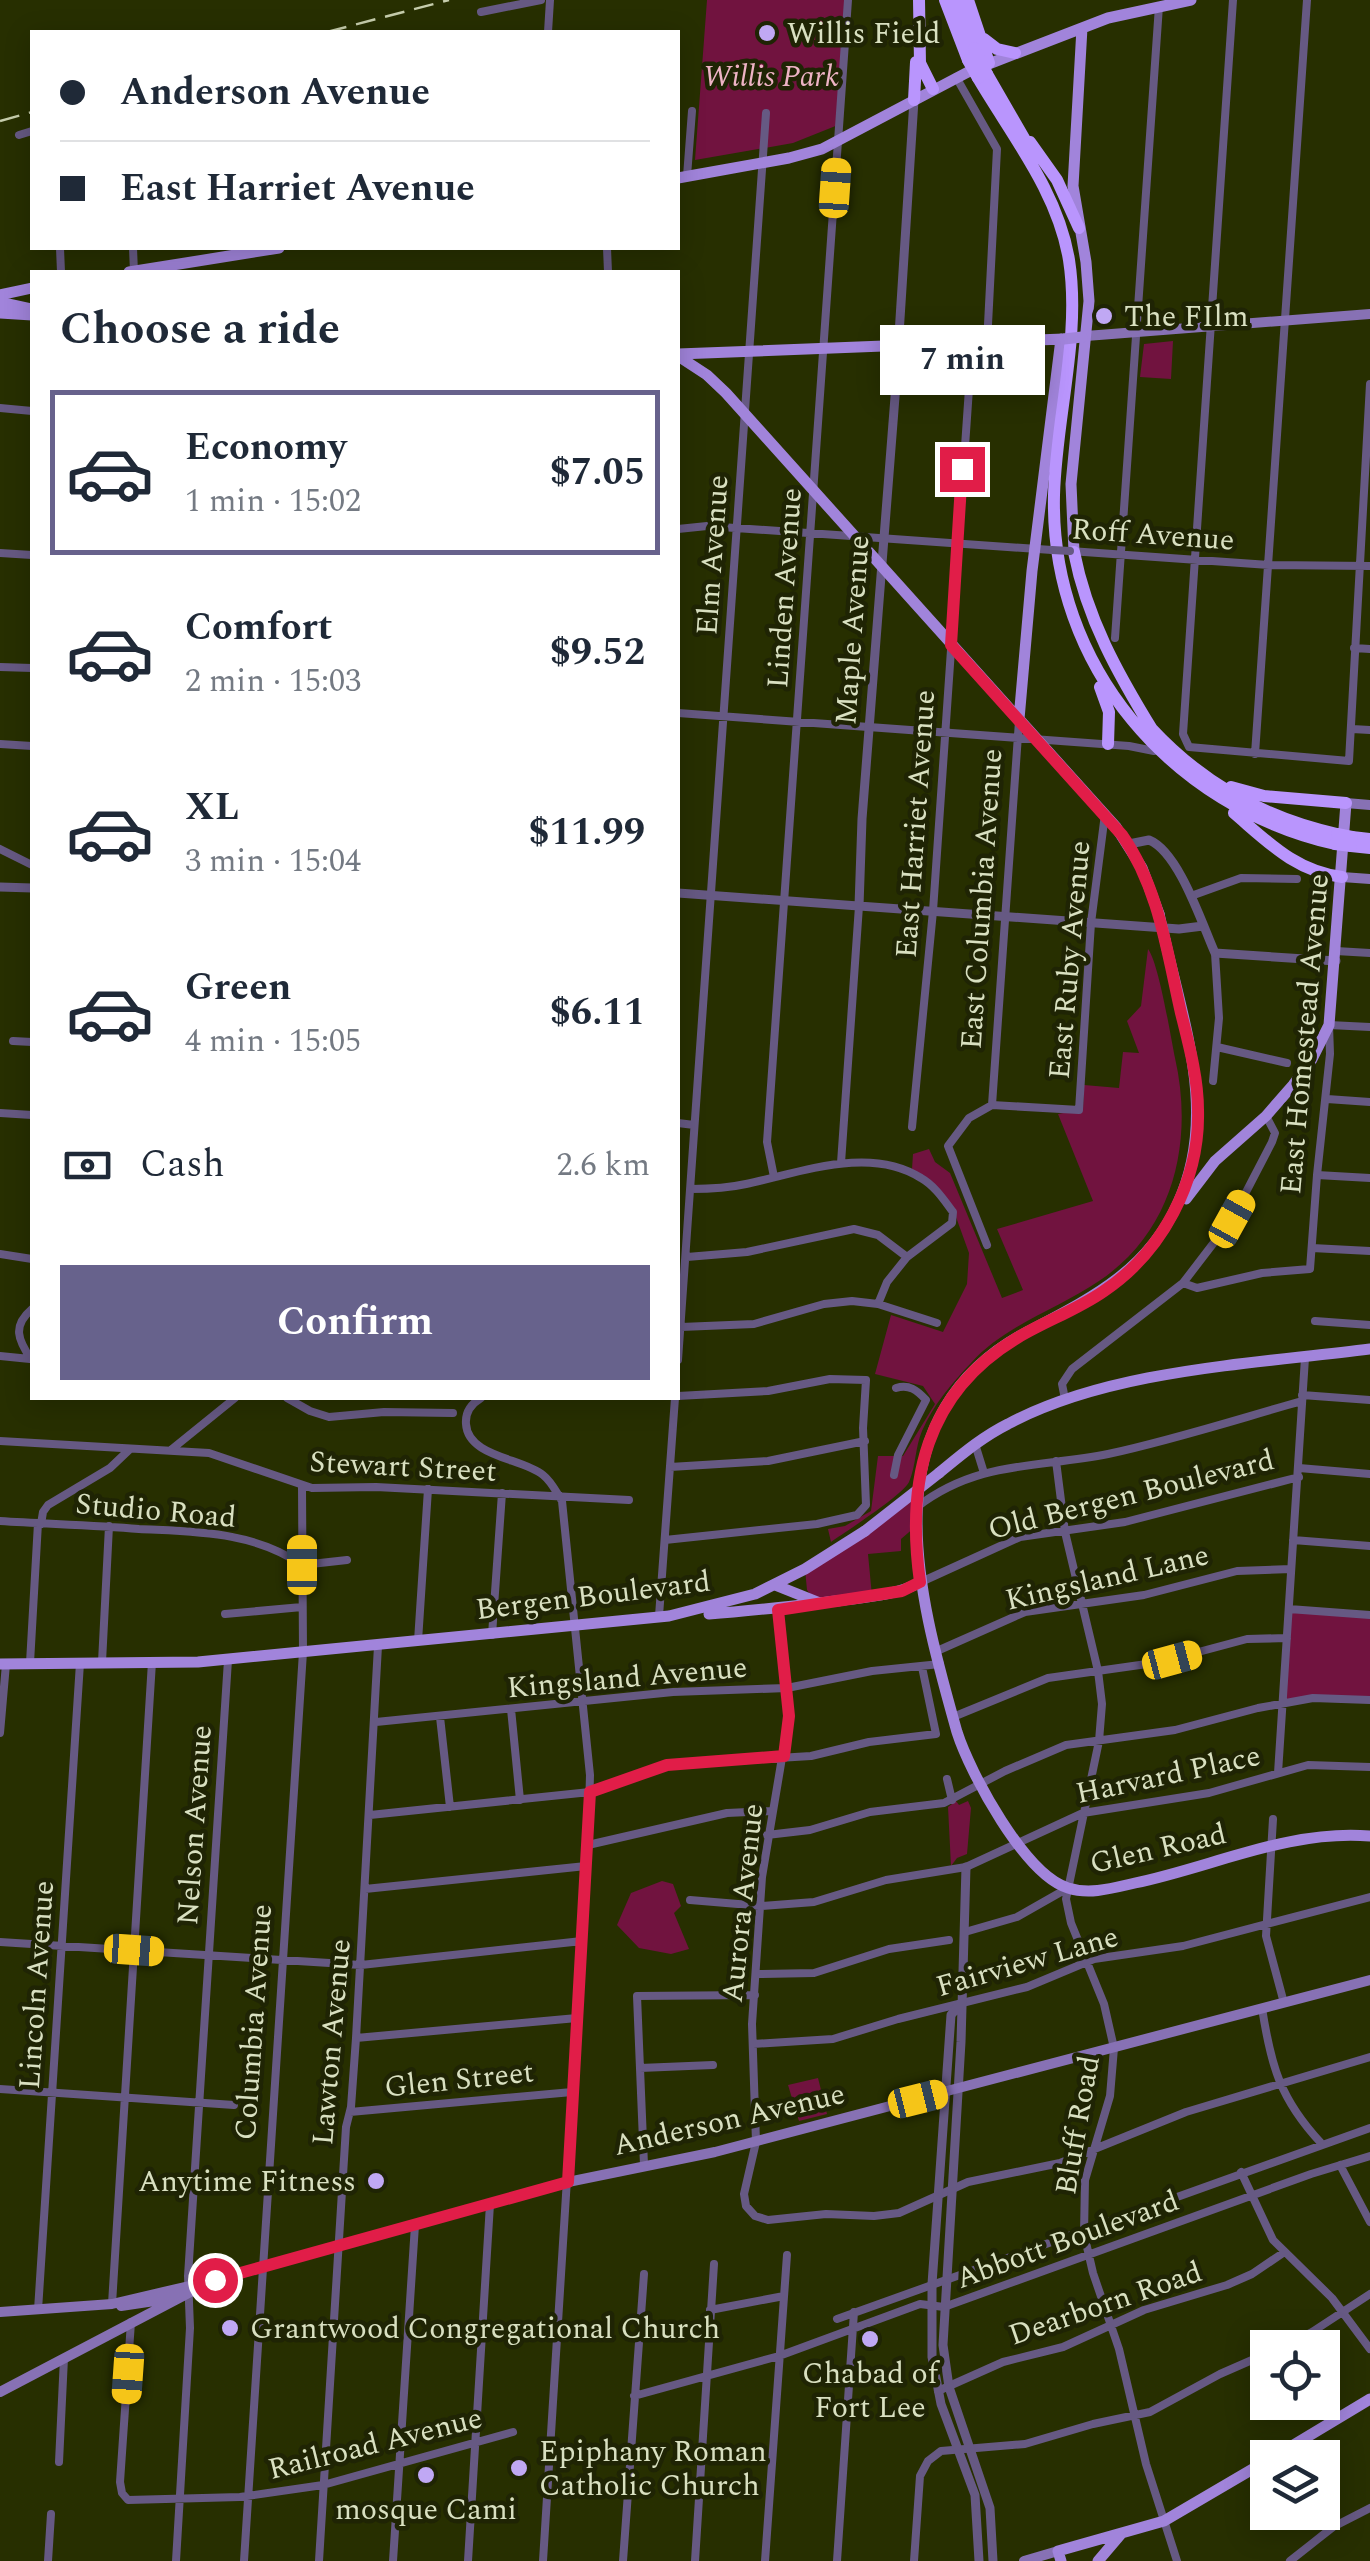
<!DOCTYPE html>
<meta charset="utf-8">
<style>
:root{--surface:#fff;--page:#f2f2f3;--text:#1f2937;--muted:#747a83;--line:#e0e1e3;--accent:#67628c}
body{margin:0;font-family:Spectral,serif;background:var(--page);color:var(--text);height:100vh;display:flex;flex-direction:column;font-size:38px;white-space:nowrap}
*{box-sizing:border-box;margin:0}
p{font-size:32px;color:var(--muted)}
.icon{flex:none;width:55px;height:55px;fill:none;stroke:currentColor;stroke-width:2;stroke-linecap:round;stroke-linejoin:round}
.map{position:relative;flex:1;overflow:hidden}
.panel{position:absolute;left:30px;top:270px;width:650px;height:1130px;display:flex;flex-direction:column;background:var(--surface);border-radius:0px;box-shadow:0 5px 25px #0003}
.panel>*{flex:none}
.guide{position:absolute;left:30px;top:30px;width:650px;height:220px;border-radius:0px;box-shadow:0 5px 25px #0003;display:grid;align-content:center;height:220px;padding:0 30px;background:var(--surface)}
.fabs{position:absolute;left:1250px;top:2330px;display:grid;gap:20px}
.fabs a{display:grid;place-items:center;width:90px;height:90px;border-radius:0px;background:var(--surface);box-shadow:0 5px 25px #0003;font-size:50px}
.end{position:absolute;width:45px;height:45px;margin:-22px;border:12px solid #e11d48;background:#fff;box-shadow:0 0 0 5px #fff}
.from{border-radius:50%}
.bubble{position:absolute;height:70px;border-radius:0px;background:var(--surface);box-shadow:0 5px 25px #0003;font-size:32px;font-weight:700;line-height:70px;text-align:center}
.car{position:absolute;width:30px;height:60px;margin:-30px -15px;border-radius:12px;box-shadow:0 0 8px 2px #0007;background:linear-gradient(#f5c518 24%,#345 0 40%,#f5c518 0 76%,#345 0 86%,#f5c518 0)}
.guide b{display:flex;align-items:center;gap:35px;height:95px;font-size:38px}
.guide b+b{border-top:2px solid var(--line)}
.guide i{width:25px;height:25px;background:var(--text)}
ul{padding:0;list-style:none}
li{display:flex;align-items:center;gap:30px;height:165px;margin:0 20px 15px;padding:0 10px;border:5px solid transparent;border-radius:0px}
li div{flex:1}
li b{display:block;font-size:38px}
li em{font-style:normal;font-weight:700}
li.active{border-color:var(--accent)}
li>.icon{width:90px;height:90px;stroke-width:1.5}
h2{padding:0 30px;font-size:45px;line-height:120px}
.pay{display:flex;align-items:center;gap:25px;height:110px;padding:0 30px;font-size:38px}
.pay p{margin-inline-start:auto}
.primary-button{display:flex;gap:20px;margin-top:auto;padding:20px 30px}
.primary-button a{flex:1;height:115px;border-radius:0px;background:var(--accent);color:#fff;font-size:40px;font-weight:700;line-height:115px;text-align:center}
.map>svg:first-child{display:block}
.green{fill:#71133f}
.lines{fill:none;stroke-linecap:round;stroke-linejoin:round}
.minor{stroke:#665983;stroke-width:8}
.tertiary{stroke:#665983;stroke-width:9}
.secondary{stroke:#8771b4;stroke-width:10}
.primary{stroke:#a184db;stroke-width:11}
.motorway{stroke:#b995fd;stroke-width:12}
.rail{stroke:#c6cdac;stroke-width:2.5;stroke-dasharray:20 10;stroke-linecap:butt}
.minor-bridge{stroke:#665983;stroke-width:8}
.primary-bridge{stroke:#a184db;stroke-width:11}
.motorway-bridge{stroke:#b995fd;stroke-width:12}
.route{stroke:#e11d48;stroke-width:12}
.poi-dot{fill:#c0a8f4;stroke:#1f2404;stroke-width:4}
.labels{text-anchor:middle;stroke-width:9;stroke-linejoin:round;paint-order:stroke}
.poi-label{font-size:30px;fill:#d9e0c1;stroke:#1f2404;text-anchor:start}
.park-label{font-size:30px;font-style:italic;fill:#eeb3c5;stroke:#1f2404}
.street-label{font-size:30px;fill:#d9e0c1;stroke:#1f2404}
</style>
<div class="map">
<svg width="1370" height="2561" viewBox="0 0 1370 2561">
<rect width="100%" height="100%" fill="#272f00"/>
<path class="green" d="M707 0H848L838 125 793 143 695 160Z
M1173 341 1171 379 1140 377 1144 344Z
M1148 949C1159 964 1170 1033 1175 1058 1194 1141 1174 1231 1099 1281 1058 1309 1005 1325 971 1363 952 1383 933 1405 922 1431 915 1447 916 1466 909 1482 903 1495 845 1532 831 1542L828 1529 845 1526 871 1511 878 1456H903L935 1404 923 1386 875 1374 891 1315 943 1332 967 1284 969 1253 952 1206 912 1169 913 1154 929 1149 935 1162 950 1173 1002 1298 1023 1290 997 1229 1093 1201 1058 1114 1083 1109 1084 1085 1119 1088 1123 1052 1139 1053 1127 1021 1141 1006Z
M919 1490 915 1527 901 1539V1551L868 1554 872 1596 814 1599 807 1590 805 1569Z
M1289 1609 1370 1615V1700L1329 1697 1283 1705Z
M956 1801 959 1805 968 1801 971 1808 967 1854 957 1858 951 1866 948 1807Z
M662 1881 673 1884 681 1906 674 1913 689 1949 671 1954 639 1948 617 1925 631 1893Z
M818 2078 827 2114 799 2121 788 2085Z"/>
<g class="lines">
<path class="minor" d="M1233 0 1183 734 1189 747 1349 761 1370 384
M481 12 541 0
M548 32 550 0
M956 77 997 149 987 344
M19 135 32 131
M687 176 692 111
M60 248 61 272
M133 248 134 272
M607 248 608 272
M0 408 32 411
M678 529 707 526 1052 550
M1070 551 1269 565 1370 566
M0 553 32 555
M1115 638 1159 6
M1354 648 1370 649
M0 667 32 668
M678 713 1129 746 1154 751
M1352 729 1370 730
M0 744 32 746
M1255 754 1307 0
M0 849 32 865
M1191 896 1241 878 1297 879
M1336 951 1370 953
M13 1041 32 1042
M1217 1047 1287 1063
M1213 1081 1219 1018 1215 953
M1327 1099 1370 1102
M992 1105 1019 721
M0 1113 32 1115
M678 1123 694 1125
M912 1127 933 911 972 345
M841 1163 859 906
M1317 1175 1370 1178
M774 1177 767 1142 848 0
M691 1189C710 1189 728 1188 746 1184 800 1173 869 1145 921 1178 935 1186 944 1200 953 1212L952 1223 907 1257 887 1282 878 1304
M987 1245 948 1146 969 1118 992 1105 1079 1110 1091 923 1105 814
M1312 1248 1370 1251
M0 1254 32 1259
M687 1257 747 1252 854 1229 878 1235 907 1257
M1183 1283 1197 1288 1262 1273 1310 1269 1317 1175 1330 1054 1329 1025 1370 1027
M1315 1321 1370 1325
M681 1327 754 1324 824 1304 852 1301 878 1304 937 1323
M0 1356 30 1359
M31 1359C18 1340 12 1326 32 1309
M678 1360 766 113
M1302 1395 1370 1400
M287 1398 310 1411 329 1417 384 1412 453 1413
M481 1398C471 1404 465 1412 466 1424 468 1457 522 1458 543 1475 552 1482 556 1492 562 1501L590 1775 588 1845 543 2561
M1065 1399 1062 1384 1072 1369 1183 1283 1232 1219 1272 1142 1275 1133 1266 1116
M0 1441 209 1453 312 1488 376 1487 629 1500
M975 1444 984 1473
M172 1449 235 1398
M1056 1461 1065 1532 1098 1671 1102 1704 1099 1741 1066 1899 1071 1923 1104 2004 1114 2048 1110 2096 1085 2180 1084 2234 1093 2273 1119 2349 1146 2464 1177 2561
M670 1467 768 1461 865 1441
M1299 1468 1370 1474
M894 1475 898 1455 926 1400C917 1390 909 1384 896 1388
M917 1507C978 1460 1039 1468 1108 1454 1173 1440 1238 1419 1302 1401
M0 1521C46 1524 93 1525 139 1529 195 1532 253 1531 302 1565L347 1560
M41 1524 43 1512 48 1505 110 1468 130 1449
M665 1540 817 1524 857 1515 866 1505 863 1428 866 1380 830 1379 768 1391 678 1396
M1293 1540 1370 1546
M921 1582 1020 1537 1125 1522 1299 1477
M1289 1609 1370 1615
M777 1610 789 1716 762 1877 752 2024 756 2142 744 2194 746 2206 755 2216 768 2220 826 2214 874 2216 899 2213 968 2182 1060 2163 1186 2112 1370 2057
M225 1614 302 1607
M659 1616 675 1398
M492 1635 502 1493
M418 1641 428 1489
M937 1651 1025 1612 1144 1595 1237 1571 1291 1569
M102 1662 109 1526
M30 1663 38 1523
M511 1709 520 1800
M440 1717 450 1807
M953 1717 1048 1678 1161 1662 1247 1639 1287 1638
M376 1722 673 1692 787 1688 872 1671 940 1664
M0 1733 6 1664
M1278 1773 1305 1358
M947 1779 952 1800
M370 1815 590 1792 667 1765 811 1756 869 1742 936 1734 922 1667
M1273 1819 1266 1936 1284 2003
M767 1835 810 1830 870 1812 944 1803 1005 1771 1066 1745 1175 1730 1258 1708 1313 1698 1370 1700
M588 1845 727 1813 772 1811
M365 1889 586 1866
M690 1900 762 1906 814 1902 886 1880 966 1867 1083 1813 1209 1793 1308 1765 1370 1767
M965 1932 1017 1917 1068 1888
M0 1942 361 1965 582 1941
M758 1974 814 1973 889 1949 949 1940
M1262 2008C1271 2066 1280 2099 1321 2143
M356 2038 577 2018
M753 2044 833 2039 898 2019 1027 1987 1094 1959 1183 1946 1370 1897
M640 2068 713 2065
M0 2089 234 2105
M350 2112 572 2092
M644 2165 637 1996 755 1995
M1340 2165 1370 2222
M1241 2172 1273 2240 1332 2298 1370 2349
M112 2304 152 1662
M38 2310 80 1663
M710 2310 784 2296
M837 2319 1370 2128
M131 2322 120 2482 122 2493 128 2500 240 2497 323 2485 513 2432
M1282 2348 1312 2332 1370 2294
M938 2391 1003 2362 1063 2347 1144 2310 1227 2285 1252 2274 1283 2253
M634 2396 779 2356 920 2304 944 2307 1311 2174 1370 2156
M59 2462 64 2358
M48 2561 51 2514
M176 2561 190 2328 188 2276 228 1660
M244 2561 303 1652 302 1486
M319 2561 346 2127 351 2107 356 2038 378 1646
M393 2561 415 2225
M468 2561 490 2204
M623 2561 644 2274
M695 2561 714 2264
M765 2561 787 2255
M837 2561 854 2312
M914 2561 920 2476 928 2461 941 2451 1025 2444 1093 2424 1150 2412 1220 2374 1268 2353
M1290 2561 1333 2527 1370 2508"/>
<path class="tertiary" d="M1129 844 1149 840C1179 852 1202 924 1215 953L1336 961
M0 887 32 888
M678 893 1179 929 1203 926
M859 906 862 819 895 397 914 100
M966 1867 961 2042 943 2345 949 2387 990 2508 993 2561
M961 2003 951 2015 932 2284V2357L941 2404 975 2495 979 2561"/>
<path class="secondary" d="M1086 336 1370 314
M1346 803 1370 805
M1342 877 1370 879
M121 2306 181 2297 205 2284
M0 2312 112 2304 215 2280 568 2182 715 2152 1370 1980
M0 2392 181 2297
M1024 2561 1058 2551"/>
<path class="primary" d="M678 178 789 158 822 149 968 72 1108 18 1191 0
M129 272 279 248
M0 295 32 288
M0 302 32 309
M0 313 32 315
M678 354 1064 339
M678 356 707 375 726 393 1116 827 1142 868 1159 914
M1074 552 1071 484 1089 301 1086 262 1073 186 1082 28
M1019 719 1032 571 1061 339
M1165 940C1185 1028 1218 1118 1177 1205 1146 1273 1087 1300 1025 1333 867 1418 918 1594 957 1732 970 1773 1025 1875 1068 1888 1090 1895 1113 1888 1135 1883 1212 1867 1290 1829 1370 1836
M1186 1199 1215 1161 1266 1116 1293 1085 1311 1061 1329 1025 1346 803
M939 1473C961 1455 982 1437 1008 1424 1111 1369 1255 1364 1370 1349
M775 1585 820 1603
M709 1614C752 1611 793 1606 836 1601 865 1597 895 1596 921 1582
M0 1664 198 1662 669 1616 755 1594 805 1569 865 1531
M1272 2458 1370 2399
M1061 2561 1058 2551 1164 2521 1268 2460
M1098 2561 1121 2534"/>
<path class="motorway" d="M919 0 920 63 933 89
M945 0 968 60
M956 0 974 48
M968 0 989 63
M984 39 997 49 1015 53
M987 74 1032 152
M978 78C1012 136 1058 192 1069 260 1081 337 1056 417 1054 495 1050 666 1172 807 1335 844
M914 100 916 62
M1030 142 1057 180 1079 228
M1074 552C1087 619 1118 674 1153 731
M1100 687 1109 712 1108 744
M1151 728C1202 783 1264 818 1337 834
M1231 787 1264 796 1346 803
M1234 813C1268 842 1295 871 1342 877
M1352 837 1370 839
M1351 846 1370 848"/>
<path class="rail" d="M327 32 449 0
M0 121 32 112"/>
<path class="minor-bridge" d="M1052 550 1070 551"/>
<path class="primary-bridge" d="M1064 339 1082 337
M1159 914 1165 940
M865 1531 939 1473"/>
<path class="motorway-bridge" d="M974 48 987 74
M968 60 978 78
M1337 834 1352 837
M1335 844 1351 846"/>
</g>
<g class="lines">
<path class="route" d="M215 2280 568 2182 590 1792 667 1765 784 1756 789 1716 778 1610 902 1591 920 1582C906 1482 925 1393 1017 1338 1045 1321 1077 1310 1104 1291 1162 1252 1200 1181 1198 1110 1198 1078 1189 1045 1181 1013 1167 952 1159 888 1122 835L951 645 962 469"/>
</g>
<g class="poi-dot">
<circle cx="767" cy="33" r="10"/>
<circle cx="1104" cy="316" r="10"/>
<circle cx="376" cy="2181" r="10"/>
<circle cx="230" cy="2328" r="10"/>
<circle cx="870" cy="2339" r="10"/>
<circle cx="519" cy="2468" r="10"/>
<circle cx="426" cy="2475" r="10"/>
</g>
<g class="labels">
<g class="poi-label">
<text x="787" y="43">Willis Field</text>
<text x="1124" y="326">The FIlm</text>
<text x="356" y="2191" text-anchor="end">Anytime Fitness</text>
<text x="250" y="2338">Grantwood Congregational Church</text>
<text x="870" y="2383" text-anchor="middle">Chabad of<tspan x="870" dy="34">Fort Lee</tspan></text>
<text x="539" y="2461">Epiphany Roman<tspan x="539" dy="34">Catholic Church</tspan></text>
<text x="426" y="2519" text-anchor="middle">mosque Cami</text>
</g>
<g class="park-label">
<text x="771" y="86">Willis Park</text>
</g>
<g class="street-label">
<text transform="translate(1153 534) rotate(4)" y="10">Roff Avenue</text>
<text transform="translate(712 555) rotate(-86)" y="10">Elm Avenue</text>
<text transform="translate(784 588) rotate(-86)" y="10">Linden Avenue</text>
<text transform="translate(852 630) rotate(-86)" y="10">Maple Avenue</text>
<text transform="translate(915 824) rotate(-86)" y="10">East Harriet Avenue</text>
<text transform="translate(981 899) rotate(-86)" y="10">East Columbia Avenue</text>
<text transform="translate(1069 960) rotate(-85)" y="10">East Ruby Avenue</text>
<text transform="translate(1304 1034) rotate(-85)" y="10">East Homestead Avenue</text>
<text transform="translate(403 1466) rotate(3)" y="10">Stewart Street</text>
<text transform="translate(1131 1494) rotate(-14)" y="10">Old Bergen Boulevard</text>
<text transform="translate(156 1510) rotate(5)" y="10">Studio Road</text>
<text transform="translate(1107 1577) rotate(-13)" y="10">Kingsland Lane</text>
<text transform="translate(593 1595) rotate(-7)" y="10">Bergen Boulevard</text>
<text transform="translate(627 1677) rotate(-5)" y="10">Kingsland Avenue</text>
<text transform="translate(1168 1774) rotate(-12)" y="10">Harvard Place</text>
<text transform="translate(194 1825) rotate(-86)" y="10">Nelson Avenue</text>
<text transform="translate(1158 1848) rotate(-13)" y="10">Glen Road</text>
<text transform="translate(742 1903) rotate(-84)" y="10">Aurora Avenue</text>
<text transform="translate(1027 1961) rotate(-16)" y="10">Fairview Lane</text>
<text transform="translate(36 1985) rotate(-86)" y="10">Lincoln Avenue</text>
<text transform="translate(253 2022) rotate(-86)" y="10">Columbia Avenue</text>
<text transform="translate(331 2042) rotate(-85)" y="10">Lawton Avenue</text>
<text transform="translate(459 2079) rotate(-6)" y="10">Glen Street</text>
<text transform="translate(729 2119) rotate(-13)" y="10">Anderson Avenue</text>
<text transform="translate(1077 2125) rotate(-80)" y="10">Bluff Road</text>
<text transform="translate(1067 2239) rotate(-20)" y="10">Abbott Boulevard</text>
<text transform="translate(1105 2303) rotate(-19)" y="10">Dearborn Road</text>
<text transform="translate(375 2443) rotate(-14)" y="10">Railroad Avenue</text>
</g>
</g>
</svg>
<div class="fabs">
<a><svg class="icon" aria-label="locate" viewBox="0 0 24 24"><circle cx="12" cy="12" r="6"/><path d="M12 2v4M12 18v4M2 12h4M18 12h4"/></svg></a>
<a><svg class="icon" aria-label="layers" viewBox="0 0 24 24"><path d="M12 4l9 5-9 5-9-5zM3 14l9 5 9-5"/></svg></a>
</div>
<i class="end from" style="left:215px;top:2280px"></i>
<i class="end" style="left:962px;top:469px"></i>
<div class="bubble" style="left:880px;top:325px;width:165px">7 min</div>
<i class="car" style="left:835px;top:188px;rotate:4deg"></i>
<i class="car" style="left:1232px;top:1219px;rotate:29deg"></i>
<i class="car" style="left:302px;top:1565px;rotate:0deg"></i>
<i class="car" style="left:1172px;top:1660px;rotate:75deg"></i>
<i class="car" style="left:134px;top:1950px;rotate:94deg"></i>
<i class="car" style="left:918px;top:2099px;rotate:76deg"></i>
<i class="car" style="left:128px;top:2374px;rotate:184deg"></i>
<div class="guide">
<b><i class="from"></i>Anderson Avenue</b>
<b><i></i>East Harriet Avenue</b>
</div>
<section class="panel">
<h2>Choose a ride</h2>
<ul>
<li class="active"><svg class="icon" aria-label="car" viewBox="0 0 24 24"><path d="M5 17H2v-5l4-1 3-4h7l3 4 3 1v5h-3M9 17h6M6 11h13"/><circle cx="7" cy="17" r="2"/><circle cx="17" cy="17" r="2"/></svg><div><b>Economy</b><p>1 min · 15:02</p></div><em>$7.05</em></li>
<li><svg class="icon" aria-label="car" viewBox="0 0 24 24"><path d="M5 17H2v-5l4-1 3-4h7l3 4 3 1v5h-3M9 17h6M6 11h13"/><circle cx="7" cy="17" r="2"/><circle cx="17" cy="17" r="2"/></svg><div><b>Comfort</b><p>2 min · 15:03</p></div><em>$9.52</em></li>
<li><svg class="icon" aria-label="car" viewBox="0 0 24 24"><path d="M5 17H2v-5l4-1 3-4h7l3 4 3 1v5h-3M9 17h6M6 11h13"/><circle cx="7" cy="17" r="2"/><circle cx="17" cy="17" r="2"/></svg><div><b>XL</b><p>3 min · 15:04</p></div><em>$11.99</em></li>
<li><svg class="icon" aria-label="car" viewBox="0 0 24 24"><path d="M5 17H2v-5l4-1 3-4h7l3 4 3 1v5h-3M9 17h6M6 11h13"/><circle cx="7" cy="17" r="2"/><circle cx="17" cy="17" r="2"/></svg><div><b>Green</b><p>4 min · 15:05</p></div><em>$6.11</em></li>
</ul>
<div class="pay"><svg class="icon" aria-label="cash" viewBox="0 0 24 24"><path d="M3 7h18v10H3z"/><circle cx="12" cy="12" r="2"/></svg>Cash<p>2.6 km</p></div>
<div class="primary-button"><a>Confirm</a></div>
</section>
</div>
